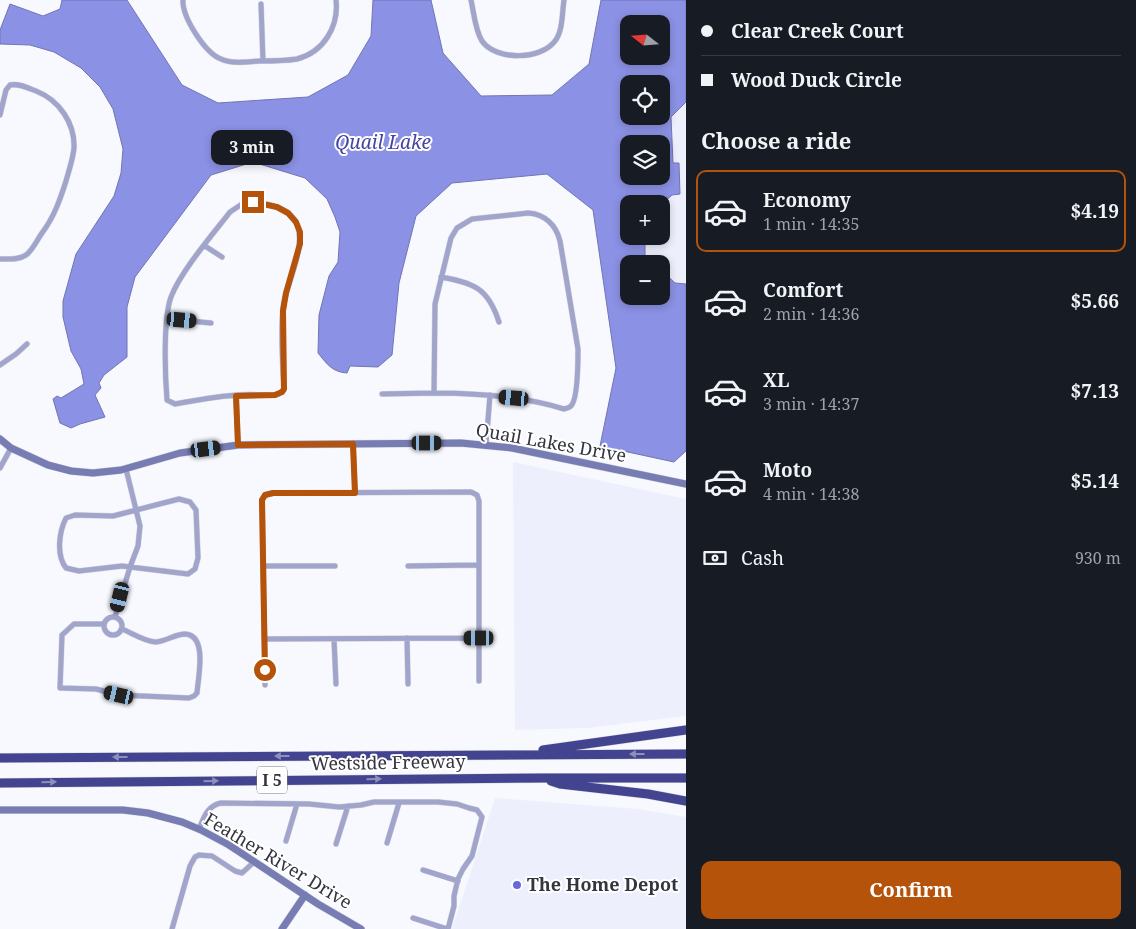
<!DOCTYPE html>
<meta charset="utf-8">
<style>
:root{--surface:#171b24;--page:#20242c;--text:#f1f3f6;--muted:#9ea1a6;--line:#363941;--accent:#b45309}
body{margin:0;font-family:"Noto Serif",serif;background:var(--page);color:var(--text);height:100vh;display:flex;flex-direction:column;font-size:19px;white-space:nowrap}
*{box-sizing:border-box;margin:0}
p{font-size:16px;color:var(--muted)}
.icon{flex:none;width:28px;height:28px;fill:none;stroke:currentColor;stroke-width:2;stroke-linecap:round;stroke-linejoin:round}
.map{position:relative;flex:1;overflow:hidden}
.panel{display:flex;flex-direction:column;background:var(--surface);width:450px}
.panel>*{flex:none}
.hud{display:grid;align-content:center;height:110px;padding:0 15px;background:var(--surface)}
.needle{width:32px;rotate:287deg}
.buttons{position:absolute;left:620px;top:15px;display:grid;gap:10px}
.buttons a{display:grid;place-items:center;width:50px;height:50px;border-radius:10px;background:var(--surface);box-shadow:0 2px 8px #0003;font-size:25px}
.end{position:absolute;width:22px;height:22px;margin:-11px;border:6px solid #b45309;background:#fff;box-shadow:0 0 0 2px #fff}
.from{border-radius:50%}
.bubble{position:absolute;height:35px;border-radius:10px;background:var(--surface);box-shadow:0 2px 8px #0003;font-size:16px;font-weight:700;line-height:35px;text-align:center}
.car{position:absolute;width:15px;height:30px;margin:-15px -8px;border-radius:6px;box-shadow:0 0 4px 1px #0007;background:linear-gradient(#222 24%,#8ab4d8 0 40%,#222 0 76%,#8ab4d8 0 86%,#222 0)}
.hud b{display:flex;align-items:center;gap:18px;height:48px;font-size:19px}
.hud b+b{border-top:1px solid var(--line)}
.hud i{width:12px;height:12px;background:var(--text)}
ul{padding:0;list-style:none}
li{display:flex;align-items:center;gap:15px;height:82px;margin:0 10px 8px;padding:0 5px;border:2px solid transparent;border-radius:10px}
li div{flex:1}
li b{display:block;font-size:19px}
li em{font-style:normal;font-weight:700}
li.selected{border-color:var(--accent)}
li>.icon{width:45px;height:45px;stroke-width:1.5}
h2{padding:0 15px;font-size:22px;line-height:60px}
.pay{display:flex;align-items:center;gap:12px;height:55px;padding:0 15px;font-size:19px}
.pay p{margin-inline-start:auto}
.button{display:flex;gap:10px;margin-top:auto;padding:10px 15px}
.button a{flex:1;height:58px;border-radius:10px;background:var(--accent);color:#fff;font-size:20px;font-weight:700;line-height:58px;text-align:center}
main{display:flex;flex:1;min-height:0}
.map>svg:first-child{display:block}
.built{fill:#edeffd}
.water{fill:#8b91e4;stroke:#7175b2;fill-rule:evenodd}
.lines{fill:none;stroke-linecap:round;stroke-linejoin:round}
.street-casing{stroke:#d5d6dc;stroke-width:6}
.secondary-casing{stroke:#d5d6dc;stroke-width:8}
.highway-casing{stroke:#d5d6dc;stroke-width:10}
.street{stroke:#a1a5cb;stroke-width:5}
.secondary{stroke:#777cb3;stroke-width:7}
.highway{stroke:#43448f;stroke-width:9}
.oneway{fill:#8e8fbc}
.route{stroke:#b45309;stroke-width:6}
.poi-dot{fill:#6867e1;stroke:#fff;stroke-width:2}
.labels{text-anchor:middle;stroke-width:4;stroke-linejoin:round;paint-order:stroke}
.shield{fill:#fff;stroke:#707279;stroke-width:1}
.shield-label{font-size:16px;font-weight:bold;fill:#33353f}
.street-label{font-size:18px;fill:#33353f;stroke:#fff}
.poi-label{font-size:18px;font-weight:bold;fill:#33353f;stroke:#fff;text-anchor:start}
.water-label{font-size:19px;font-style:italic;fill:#4543a3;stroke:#fff}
</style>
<main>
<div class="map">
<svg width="686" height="929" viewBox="0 0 686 929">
<rect width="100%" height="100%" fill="#f8f9fe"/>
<path class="built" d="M686 102V284L675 283 661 270V264H654L645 255V236H661V205L672 194 679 164 673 163 671 117Z
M513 462 686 499V716L587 728 515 730Z
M495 798 638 809 686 817V929H452Z"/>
<path class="water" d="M62 0H127L182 85 218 103 308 97 348 75 371 36 373 0H431L443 53 481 96 552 95 589 64 601 0H686V102L671 117 673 163H679L680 194 672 195 661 205V204H629V236H645V255L654 264H629V296H661V270L675 283 686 284V451L674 462 600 446 616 368 593 210 547 174 452 183 416 216 399 283 392 355 378 367 350 366 347 373C332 372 327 364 318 353L319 315 329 276 338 262 340 232 335 217 327 199 305 178 253 162 211 175 135 277 127 307V357L104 375 99 383 101 388 95 395 105 417 80 424 71 428 60 423 53 399 57 396 61 398 84 384 81 369 71 351 63 317V301L76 254 114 196 121 173 123 149 113 109 100 87 81 68 54 52 30 45 0 44V30L10 4 43 16 60 9ZM629 24H661V56H629ZM629 84H661V116H629ZM629 144H661V176H629Z"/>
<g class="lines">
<g class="street-casing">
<path id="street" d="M183 0C182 17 205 53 221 59 232 64 247 62 259 61 271 61 285 61 297 59 324 52 339 26 336 0
M471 0C474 13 475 30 482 41 496 61 541 60 555 41 563 31 562 13 564 0
M261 4 263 61
M0 115 6 90 10 85C19 83 28 88 36 91 59 100 75 123 74 148 73 159 69 170 66 181 60 200 54 217 42 233 37 240 33 250 26 255 19 260 9 259 0 259
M253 202C262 202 271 205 279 208 321 225 286 278 283 308 281 328 282 350 283 370 283 376 284 382 284 389 279 397 271 395 262 395 233 393 204 399 175 404L167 400C165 375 163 319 171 297 181 271 213 234 230 212L242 204Z
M528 213C545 214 556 225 560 241L578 349C578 359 578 399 571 406 569 408 567 408 564 409 522 396 478 393 434 393L435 304 451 238 457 228 472 219Z
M205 246 222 257
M441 277C474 283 488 288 499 322
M168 319 211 323
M0 365 16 354 27 344
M382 394 434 393
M236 396 238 445
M353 443 355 493
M486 445 490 395
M0 468 11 448
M179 499 190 502 196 510 198 558 195 569 188 574 122 566 79 571 66 568C56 555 59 532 66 518L75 515 113 516Z
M264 566H335
M408 566 478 565
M104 626a9 9 0 1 1 18 0a9 9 0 1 1-18 0Z
M115 617 130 567 138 546 140 526 126 469
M104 624H74L62 635 60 688 96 689 119 695 189 698 194 696 197 693C198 678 208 635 185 634 175 634 165 642 155 642 144 641 132 633 122 629
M407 638 408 684
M264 639 479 638
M334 639 336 684
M265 685 262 500 265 495 273 493 471 492 477 495 479 501V681
M199 829C204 817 207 806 221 803L309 804 339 807 361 805 374 802H438L457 804 469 808 477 810 482 817 472 856 463 869 458 879 454 896V906L448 929
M286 841 297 804
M387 843 399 803
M336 844 348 806
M423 870 458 881
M413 918 447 929
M172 929 190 866 195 857 199 855 212 856 235 871 242 873 254 862"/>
</g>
<g class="secondary-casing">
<path id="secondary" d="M0 439 11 448 48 465 71 471 93 473 121 470 180 453 238 445 461 443 512 448 686 484
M0 810H123L148 813 182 822 201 830 229 845 318 904 361 929
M282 929 305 895"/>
</g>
<g class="highway-casing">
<path id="highway" d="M543 750 686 730
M0 758 686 754
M551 781 560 784 648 794 686 801
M0 783 544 778H686"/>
</g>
<use href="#street" class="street"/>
<use href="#secondary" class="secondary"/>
<use href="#highway" class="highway"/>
</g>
<defs><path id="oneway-solid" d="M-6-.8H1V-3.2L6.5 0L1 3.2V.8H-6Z" transform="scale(1.25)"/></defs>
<g class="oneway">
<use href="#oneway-solid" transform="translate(637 754) rotate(180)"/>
<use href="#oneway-solid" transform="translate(282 756) rotate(180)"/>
<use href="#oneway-solid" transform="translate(120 757) rotate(180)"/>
<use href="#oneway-solid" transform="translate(374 779) rotate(-1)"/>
<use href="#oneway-solid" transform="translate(211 781) rotate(-1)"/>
<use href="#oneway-solid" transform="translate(49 782) rotate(-1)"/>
</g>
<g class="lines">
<path class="route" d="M253 202 277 207 288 213 296 222 300 232V244L286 293 283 311 284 389 282 392 275 395 236 396 238 445 353 444 355 493H273L265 495 262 500 265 670"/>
</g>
<circle class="poi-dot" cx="517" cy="885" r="5"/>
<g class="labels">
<rect class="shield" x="257" y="766.5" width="30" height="27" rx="4"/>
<g class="shield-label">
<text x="272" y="786">I 5</text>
</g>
<g class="street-label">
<text transform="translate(551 443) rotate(10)" y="6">Quail Lakes Drive</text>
<text transform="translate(388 763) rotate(-1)" y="6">Westside Freeway</text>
<text transform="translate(278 861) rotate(31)" y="6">Feather River Drive</text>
</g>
<g class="poi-label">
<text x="527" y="891">The Home Depot</text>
</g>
<g class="water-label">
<text x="383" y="149">Quail Lake</text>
</g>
</g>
</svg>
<div class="buttons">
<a><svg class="needle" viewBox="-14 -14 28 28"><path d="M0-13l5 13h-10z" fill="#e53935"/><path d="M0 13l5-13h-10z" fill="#9ea1a6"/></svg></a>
<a><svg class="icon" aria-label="locate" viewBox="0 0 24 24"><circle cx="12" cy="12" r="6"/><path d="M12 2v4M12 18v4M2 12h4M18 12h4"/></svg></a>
<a><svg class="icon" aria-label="layers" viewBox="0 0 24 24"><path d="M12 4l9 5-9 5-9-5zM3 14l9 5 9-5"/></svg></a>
<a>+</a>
<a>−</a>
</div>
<i class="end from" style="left:265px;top:670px"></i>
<i class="end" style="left:253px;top:202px"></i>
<div class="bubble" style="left:211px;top:130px;width:82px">3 min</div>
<i class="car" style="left:182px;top:320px;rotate:95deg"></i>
<i class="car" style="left:514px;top:398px;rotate:275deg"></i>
<i class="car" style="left:427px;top:443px;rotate:90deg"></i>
<i class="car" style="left:206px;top:449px;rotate:83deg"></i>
<i class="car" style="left:120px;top:597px;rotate:194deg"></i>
<i class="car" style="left:479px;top:638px;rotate:270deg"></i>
<i class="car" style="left:119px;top:695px;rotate:283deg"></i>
</div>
<section class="panel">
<div class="hud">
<b><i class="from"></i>Clear Creek Court</b>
<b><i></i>Wood Duck Circle</b>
</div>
<h2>Choose a ride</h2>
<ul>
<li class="selected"><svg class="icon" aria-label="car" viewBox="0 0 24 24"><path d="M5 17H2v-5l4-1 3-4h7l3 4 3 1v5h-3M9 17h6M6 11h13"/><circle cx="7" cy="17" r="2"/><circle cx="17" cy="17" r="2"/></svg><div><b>Economy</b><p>1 min · 14:35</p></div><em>$4.19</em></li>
<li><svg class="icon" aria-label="car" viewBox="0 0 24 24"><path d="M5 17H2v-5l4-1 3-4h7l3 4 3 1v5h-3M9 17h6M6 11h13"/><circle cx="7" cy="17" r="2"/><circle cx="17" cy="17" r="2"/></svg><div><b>Comfort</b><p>2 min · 14:36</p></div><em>$5.66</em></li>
<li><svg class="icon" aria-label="car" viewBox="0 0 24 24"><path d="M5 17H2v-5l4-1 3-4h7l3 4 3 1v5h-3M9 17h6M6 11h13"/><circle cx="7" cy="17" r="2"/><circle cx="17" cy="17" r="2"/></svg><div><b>XL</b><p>3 min · 14:37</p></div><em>$7.13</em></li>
<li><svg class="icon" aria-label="car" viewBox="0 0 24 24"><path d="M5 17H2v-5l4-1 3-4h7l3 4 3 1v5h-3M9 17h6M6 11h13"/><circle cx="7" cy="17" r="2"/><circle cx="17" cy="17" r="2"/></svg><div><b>Moto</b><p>4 min · 14:38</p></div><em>$5.14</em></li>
</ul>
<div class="pay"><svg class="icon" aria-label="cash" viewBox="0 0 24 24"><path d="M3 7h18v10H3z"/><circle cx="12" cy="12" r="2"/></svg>Cash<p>930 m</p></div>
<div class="button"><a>Confirm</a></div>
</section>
</main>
